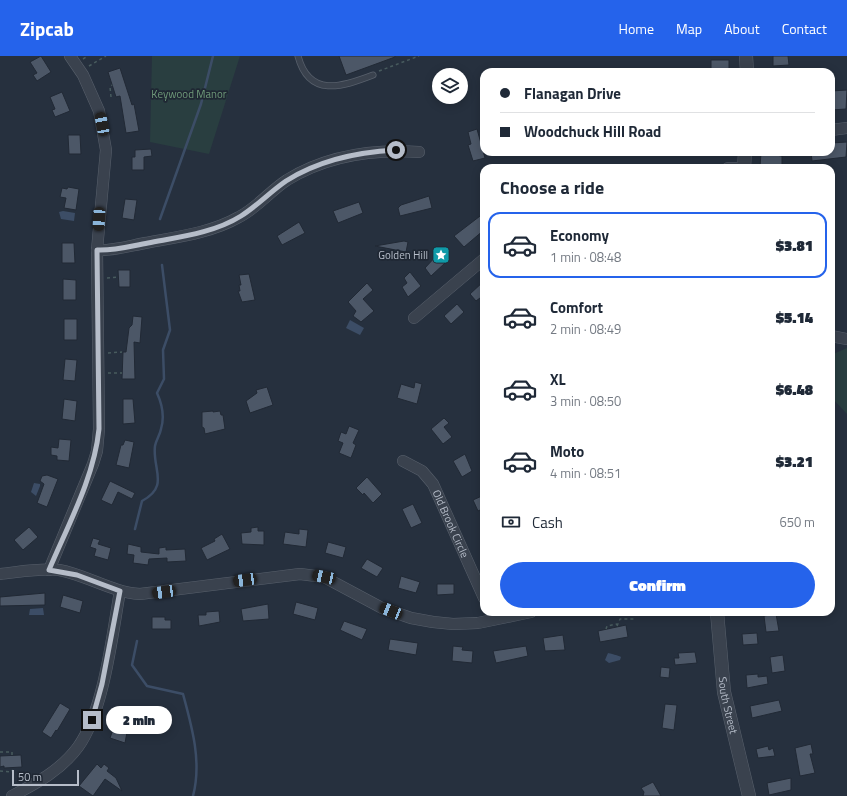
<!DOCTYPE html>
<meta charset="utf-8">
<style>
:root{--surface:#fff;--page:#f2f2f3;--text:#1f2937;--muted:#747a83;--line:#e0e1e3;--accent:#2563eb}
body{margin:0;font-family:"Titillium Web",sans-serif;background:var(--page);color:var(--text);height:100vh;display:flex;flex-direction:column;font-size:15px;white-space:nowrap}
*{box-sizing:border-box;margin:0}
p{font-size:13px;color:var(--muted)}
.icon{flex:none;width:22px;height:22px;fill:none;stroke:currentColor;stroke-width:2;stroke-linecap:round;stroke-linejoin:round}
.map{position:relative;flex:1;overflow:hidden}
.drawer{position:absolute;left:480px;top:108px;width:355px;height:452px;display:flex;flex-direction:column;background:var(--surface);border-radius:12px;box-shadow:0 2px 10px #0003}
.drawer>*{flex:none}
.guide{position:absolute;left:480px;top:12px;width:355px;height:88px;border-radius:12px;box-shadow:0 2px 10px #0003;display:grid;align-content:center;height:88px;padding:0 20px;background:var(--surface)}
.fabs{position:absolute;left:432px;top:12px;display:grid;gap:8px}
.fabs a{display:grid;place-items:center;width:36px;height:36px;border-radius:50%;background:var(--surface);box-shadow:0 2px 10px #0003;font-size:20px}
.scale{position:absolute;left:12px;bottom:10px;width:67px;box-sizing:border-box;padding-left:4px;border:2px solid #b6bdc9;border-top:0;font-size:11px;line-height:14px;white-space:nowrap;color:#b6bdc9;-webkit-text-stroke:3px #1f2733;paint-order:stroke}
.end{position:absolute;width:18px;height:18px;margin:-9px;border:5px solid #b6bdc9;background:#111;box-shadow:0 0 0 2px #111}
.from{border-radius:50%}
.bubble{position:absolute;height:28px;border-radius:14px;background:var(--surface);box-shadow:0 2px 10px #0003;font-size:13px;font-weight:800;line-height:28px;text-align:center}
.car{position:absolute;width:12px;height:24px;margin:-12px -6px;border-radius:5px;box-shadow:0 0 3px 1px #0007;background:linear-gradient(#222 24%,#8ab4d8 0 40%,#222 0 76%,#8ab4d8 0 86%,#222 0)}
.guide b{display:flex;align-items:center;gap:14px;height:38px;font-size:15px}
.guide b+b{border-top:1px solid var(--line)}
.guide i{width:10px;height:10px;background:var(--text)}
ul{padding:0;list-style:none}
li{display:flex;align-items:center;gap:12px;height:66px;margin:0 8px 6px;padding:0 12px;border:2px solid transparent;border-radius:12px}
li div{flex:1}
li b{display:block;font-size:15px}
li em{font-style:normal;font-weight:800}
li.selected{border-color:var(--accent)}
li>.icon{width:36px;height:36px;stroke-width:1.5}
h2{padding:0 20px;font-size:18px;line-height:48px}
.pay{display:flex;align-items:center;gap:10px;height:44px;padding:0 20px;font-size:15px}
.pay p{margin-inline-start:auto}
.button{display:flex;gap:8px;margin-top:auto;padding:8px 20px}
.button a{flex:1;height:46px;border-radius:24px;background:var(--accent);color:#fff;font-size:16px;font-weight:800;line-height:46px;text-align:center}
header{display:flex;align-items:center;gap:24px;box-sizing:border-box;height:56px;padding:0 20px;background:var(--accent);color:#fff}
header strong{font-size:19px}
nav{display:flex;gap:22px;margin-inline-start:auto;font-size:14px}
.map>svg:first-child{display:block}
.green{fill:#293e40}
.water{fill:#3c4d66}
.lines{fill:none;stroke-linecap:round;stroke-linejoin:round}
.stream{stroke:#3c4d66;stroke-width:2.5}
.building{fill:#4c5767;stroke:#212935}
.service-casing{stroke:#58606c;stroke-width:7}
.minor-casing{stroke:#58606c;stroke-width:12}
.tertiary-casing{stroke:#58606c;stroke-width:14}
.path{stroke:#485b5e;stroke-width:1.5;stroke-dasharray:3 3;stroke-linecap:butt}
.service{stroke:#3a424e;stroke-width:5.5}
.minor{stroke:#3a424e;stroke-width:11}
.tertiary{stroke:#3a424e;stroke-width:13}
.route{stroke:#b6bdc9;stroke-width:5}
.labels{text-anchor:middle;stroke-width:3.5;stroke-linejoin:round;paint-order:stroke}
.park-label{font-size:11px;fill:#6e9979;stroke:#1f2733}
.poi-label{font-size:11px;fill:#b6bdc9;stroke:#1f2733;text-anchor:end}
.street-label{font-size:11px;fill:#b6bdc9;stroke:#1f2733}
</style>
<header>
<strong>Zipcab</strong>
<nav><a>Home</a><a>Map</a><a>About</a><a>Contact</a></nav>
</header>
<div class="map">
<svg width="847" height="740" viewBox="0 0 847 740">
<rect width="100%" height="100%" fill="#26303e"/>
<path class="green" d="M152 0H240L209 98 150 86Z
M847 292V358L831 341V299Z"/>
<path class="water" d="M63 155 75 157 74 165 61 163 59 156Z
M350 264 364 272 360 279 346 272Z
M34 427 40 428V430L36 440 31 436Z
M43 552 44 559H29L30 553Z
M608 597C609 597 620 600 621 601L620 604 609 607 605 604Z"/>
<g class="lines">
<path class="stream" d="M160 163 201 48 213 0
M135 473 142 445C170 430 152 413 155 390 156 384 160 379 161 373 165 360 162 348 157 337L164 323 163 294 170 274 162 209
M137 585 132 609 147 630 183 638C192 671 202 706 193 740"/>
</g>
<path class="building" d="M41 0 51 16 37 25 33 19 37 17 30 6Z
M339 0H395V1L346 19Z
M773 0H788L789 9 773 10Z
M711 4H729V16H711Z
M120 12 132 49 134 48 139 75 126 77 120 40 116 41 108 16Z
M847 34 846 53 831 54V35Z
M62 36 70 55 55 61 52 54 55 53 50 41Z
M477 73 485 102 473 105 468 89 471 88 468 76Z
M68 79H80L81 98H69Z
M847 86 846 101 812 105 811 96H831V87Z
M151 93 152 100 144 101V114H132V101H135V94Z
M761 97 782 100V112L760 111Z
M68 131 79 133 76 154 64 152 66 142 60 141 62 132 67 133Z
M429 140 432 152 400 160 398 152 401 149Z
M125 143 137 144 134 164 122 162Z
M359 146 363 157 338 167 333 155Z
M484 157V174L464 191 454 180Z
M299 166 305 177 282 189 277 180Z
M404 185 408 186 406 196 375 190Z
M62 187H74L75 207H62Z
M437 199 445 207 431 220 425 212Z
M118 214H130V231H119Z
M410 216 421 230 408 241 402 231 407 227 404 222Z
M249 218 255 244 242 246 238 235H240L239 229H241L239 219Z
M63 223 76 224V244H63Z
M484 225V239L476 245 470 238Z
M367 227 373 234 363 243 374 255 361 266 353 260 356 255 348 246Z
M457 248 464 256 451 268 444 260Z
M133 260 142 261 140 287 134 286 135 323H122L123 296H126L129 272 132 269Z
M64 263H77V284H64Z
M65 303 77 304 75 325 63 324Z
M415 326 422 328 417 348 397 342 401 328 414 332Z
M267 331 273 349 250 357 246 345 257 337 256 334Z
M64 343 77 345 75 365 62 363Z
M123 343H133L135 367 123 368Z
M213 355V356L220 355 221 359H223L225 373 205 378 204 372 202 371V356Z
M444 362 449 367 444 371 452 381 443 388 431 373Z
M349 370 359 374 353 387 356 389 351 402 339 397 343 387 338 385 341 376 346 378Z
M59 383 71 384 69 405 57 404V400L51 399V391L58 392Z
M125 384 134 386 129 412 116 409 121 389H123Z
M465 398 472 415 462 421 453 405Z
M47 419 58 423 47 451 37 447 44 428 40 425 42 420Z
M367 421 382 438 373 447 364 437 363 439 356 432Z
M110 425 135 437 132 443 118 436 112 449 101 444Z
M484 439V452L478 455 473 444Z
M413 448 422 467 411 472 402 453Z
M29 471 38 481 23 494 14 484Z
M258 471V475H264V489L242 488 241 477 251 476V472Z
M299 473 308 474 306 491 283 488 285 476 299 478Z
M222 478 230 493 207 504 201 492 215 485 214 483Z
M93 482 100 484 98 488 111 492 108 504 94 500 96 493 90 491Z
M328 486 346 491 343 502 325 497Z
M128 488 141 491V496L159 498V492L166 491V494L185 493 186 505 167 506V502L149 503 148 509 133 507 134 499 127 498Z
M367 503 383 512 377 521 361 512Z
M401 520 420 526 416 537 398 532Z
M437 528H454V538L437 539Z
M45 537V549L0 550V541Z
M63 539 83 545 80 557 60 551Z
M296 546 318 552 315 564 293 558Z
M268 548 269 563 243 565 241 553Z
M219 555 220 566 199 570 198 559H206V556Z
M776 558 779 575 766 576 764 560Z
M152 561H165V564H171V573H152Z
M344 565 367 573 362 584 340 574Z
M626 569 628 581 600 586 598 575Z
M757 577 758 588 743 589 742 578Z
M563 579 565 594 545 595 543 582Z
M390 583 418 587 416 599 388 594Z
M453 590 463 591 462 594 473 595 472 607 452 605Z
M526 590 528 600 496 607 493 595Z
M695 596 697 607 675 609 674 602H679L678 597Z
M783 599 785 615 772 617 770 601Z
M661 611 670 612 669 622 660 621Z
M758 618V621L767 620 768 628 747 632 746 619Z
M779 644 782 655 752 662 750 650Z
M60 647 70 653 57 675 56 674 51 682 42 676Z
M665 648 677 649 674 674 662 672Z
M121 657 130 660 125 687 110 682 116 665H118Z
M811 688 813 698H810L815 717 800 720 795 692Z
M768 690 769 694 773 692 775 700 758 702 756 693Z
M21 699 22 711 4 712V710L0 711V700Z
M97 708 101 712 104 708 109 712 107 715 116 722 122 735 105 723 93 740 79 730Z
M791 722V734L769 739 767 727Z
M653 726 661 740H643L644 736 641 732Z"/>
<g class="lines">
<g class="service-casing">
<path id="service" d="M298 0C309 42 342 31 373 19"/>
</g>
<g class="minor-casing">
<g id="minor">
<path d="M831 74 847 72"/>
<path d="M728 112H744"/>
<path d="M97 194C113 195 129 190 145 187 177 181 211 177 239 161 257 152 270 135 287 124 328 99 373 93 419 96"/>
<path d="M414 262 484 203"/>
<path d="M831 280 847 283"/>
<path id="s1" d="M403 405 422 415 433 428 484 542"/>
<path d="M49 514 93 408 97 395 99 373 97 194 106 94 99 55 83 19 70 0"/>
<path d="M0 518C19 516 40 512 59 514 87 519 111 536 140 538L300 518 324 521 382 552 411 562 433 566 453 568 478 567 531 556"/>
<path d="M12 740C37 727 61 714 78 691 104 655 112 580 120 535"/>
</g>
</g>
<g class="tertiary-casing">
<g id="tertiary">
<path d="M746 0 747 16"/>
<path d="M744 112 745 96"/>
<path id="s2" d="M717 556 724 636 749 740"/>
</g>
</g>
<path class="path" d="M83 3 88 0
M89 10 106 0
M379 15 419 0
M111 41 110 31 112 29
M107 222 119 221
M108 297 122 296
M108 317H122
M617 570 620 563H634
M606 573 607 570 617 568
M0 696H12V699
M0 715 11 716 13 714"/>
<use href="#service" class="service"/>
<use href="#minor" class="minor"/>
<use href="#tertiary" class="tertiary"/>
</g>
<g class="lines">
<path class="route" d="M92 664 102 628 120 535 77 519 49 514C68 469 94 422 99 373L97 194C114 195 131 190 148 187 179 181 214 177 241 160 257 150 270 136 286 125 319 104 358 96 396 94"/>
</g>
<defs>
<g id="sight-square" transform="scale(0.9)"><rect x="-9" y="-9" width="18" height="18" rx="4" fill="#0f9aa8" stroke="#1f2733"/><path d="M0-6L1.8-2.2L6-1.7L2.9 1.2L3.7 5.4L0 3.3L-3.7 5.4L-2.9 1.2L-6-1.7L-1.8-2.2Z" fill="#fff"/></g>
</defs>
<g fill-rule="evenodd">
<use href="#sight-square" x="441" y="199"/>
</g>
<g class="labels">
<g class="park-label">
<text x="189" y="42">Keywood Manor</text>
</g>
<g class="poi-label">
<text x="428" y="203">Golden Hill</text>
</g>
<g class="street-label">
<text dy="4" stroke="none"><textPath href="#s1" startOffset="82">Old Brook Circle</textPath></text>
<text dy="4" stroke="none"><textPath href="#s2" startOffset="94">South Street</textPath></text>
</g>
</g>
</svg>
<div class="fabs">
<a><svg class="icon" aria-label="layers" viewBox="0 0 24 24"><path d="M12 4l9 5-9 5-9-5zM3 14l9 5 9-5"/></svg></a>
</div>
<div class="scale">50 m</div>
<i class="end from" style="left:396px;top:94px"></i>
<i class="end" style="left:92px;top:664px"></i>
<div class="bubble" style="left:106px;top:650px;width:66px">2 min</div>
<i class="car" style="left:102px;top:68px;rotate:349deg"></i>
<i class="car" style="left:99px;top:163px;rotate:183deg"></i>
<i class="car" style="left:324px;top:521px;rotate:282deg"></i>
<i class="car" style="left:245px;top:524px;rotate:262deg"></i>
<i class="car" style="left:164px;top:536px;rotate:262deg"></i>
<i class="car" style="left:391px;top:555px;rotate:292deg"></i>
<div class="guide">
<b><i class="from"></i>Flanagan Drive</b>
<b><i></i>Woodchuck Hill Road</b>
</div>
<section class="drawer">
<h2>Choose a ride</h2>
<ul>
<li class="selected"><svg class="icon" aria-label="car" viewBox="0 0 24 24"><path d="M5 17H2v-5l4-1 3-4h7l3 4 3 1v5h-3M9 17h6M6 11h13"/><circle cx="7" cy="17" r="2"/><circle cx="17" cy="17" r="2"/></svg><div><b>Economy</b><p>1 min · 08:48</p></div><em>$3.81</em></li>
<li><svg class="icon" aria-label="car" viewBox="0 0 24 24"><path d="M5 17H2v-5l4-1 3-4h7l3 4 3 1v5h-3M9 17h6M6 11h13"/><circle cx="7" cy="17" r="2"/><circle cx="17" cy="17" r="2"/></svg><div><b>Comfort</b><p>2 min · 08:49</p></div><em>$5.14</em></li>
<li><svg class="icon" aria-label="car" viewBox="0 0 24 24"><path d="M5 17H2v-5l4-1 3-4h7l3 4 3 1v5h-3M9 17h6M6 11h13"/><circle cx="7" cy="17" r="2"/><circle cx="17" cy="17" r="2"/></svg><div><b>XL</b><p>3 min · 08:50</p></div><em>$6.48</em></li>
<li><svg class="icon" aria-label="car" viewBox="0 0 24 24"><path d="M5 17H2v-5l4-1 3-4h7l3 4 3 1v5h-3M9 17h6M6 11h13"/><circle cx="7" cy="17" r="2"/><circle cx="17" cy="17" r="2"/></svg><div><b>Moto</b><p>4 min · 08:51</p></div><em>$3.21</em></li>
</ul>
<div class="pay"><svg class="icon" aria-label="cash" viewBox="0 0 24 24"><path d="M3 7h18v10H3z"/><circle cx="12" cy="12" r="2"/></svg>Cash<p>650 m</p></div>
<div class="button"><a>Confirm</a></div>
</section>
</div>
